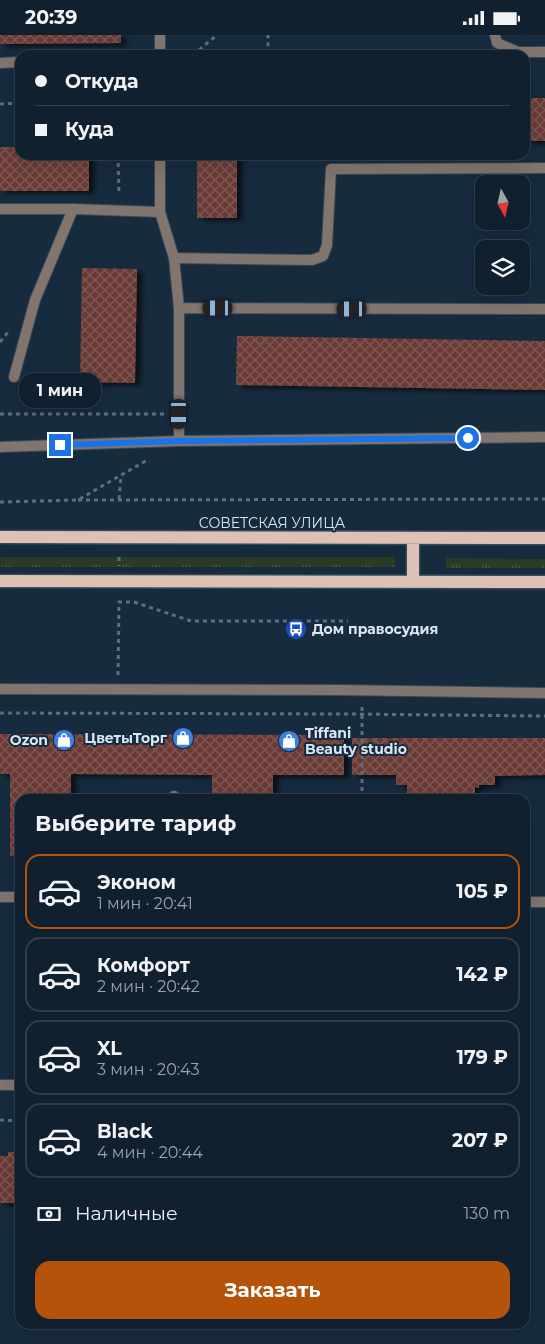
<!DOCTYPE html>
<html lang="ru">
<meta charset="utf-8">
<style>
:root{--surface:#11202f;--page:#1e2d3b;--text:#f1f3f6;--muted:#9ca3aa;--line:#303e4b;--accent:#b45309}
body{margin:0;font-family:Montserrat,sans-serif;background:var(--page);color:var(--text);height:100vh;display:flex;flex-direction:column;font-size:19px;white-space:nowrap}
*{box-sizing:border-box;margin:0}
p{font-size:16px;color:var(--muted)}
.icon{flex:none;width:28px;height:28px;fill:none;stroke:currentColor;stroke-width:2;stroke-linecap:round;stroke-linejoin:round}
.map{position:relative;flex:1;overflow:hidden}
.sheet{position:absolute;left:15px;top:759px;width:515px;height:535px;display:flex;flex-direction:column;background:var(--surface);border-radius:15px;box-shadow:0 5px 20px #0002,0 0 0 1px var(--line)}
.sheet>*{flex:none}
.guide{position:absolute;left:15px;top:15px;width:515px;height:110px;border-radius:15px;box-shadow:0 5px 20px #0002,0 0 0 1px var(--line);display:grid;align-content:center;height:110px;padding:0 20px;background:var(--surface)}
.needle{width:32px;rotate:172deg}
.controls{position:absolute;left:475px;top:140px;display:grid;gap:10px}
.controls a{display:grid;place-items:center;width:55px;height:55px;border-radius:10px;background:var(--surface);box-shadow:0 5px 20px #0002,0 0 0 1px var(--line);font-size:25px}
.end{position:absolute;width:22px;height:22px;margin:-11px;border:6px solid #1a73e8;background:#fff;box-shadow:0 0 0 2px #fff}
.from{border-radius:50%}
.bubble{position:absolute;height:35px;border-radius:15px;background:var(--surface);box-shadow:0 5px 20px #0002,0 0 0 1px var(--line);font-size:16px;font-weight:700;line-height:35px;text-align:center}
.car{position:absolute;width:15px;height:30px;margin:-15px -8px;border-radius:6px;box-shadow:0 0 4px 1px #0007;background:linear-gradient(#222 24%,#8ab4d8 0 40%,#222 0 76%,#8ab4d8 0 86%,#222 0)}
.guide b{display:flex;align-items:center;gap:18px;height:48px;font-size:19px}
.guide b+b{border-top:1px solid var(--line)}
.guide i{width:12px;height:12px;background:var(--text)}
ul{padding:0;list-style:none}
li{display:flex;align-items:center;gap:15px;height:75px;margin:0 10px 8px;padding:0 10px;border:2px solid var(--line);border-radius:15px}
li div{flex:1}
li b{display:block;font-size:19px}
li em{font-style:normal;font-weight:700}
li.on{border-color:var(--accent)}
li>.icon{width:45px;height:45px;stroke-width:1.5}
h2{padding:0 20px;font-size:22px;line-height:60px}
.pay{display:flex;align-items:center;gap:12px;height:55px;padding:0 20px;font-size:19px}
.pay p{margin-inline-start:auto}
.action{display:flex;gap:10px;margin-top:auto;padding:10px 20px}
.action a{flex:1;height:58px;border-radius:15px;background:var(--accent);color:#fff;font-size:20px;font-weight:700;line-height:58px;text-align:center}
.status{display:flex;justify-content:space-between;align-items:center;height:35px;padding:0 25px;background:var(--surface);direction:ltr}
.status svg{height:14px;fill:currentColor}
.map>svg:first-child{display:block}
.grass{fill:url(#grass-tufts)}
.building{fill:url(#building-cross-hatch);filter:url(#shadow)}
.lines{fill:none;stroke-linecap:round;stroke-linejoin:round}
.lane-casing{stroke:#36495c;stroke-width:12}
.primary-casing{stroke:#36495c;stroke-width:15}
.path{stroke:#5d6e80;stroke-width:3;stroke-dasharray:4 4;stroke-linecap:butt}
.lane{stroke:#82756e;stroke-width:10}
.primary{stroke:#ddc1b2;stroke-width:12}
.route{stroke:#1a73e8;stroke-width:6}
.labels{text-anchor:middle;stroke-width:4;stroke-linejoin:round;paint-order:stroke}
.street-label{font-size:14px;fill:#dae6f4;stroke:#172b3f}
.poi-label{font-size:14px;font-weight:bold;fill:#dae6f4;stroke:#172b3f;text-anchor:start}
</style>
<div class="status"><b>20:39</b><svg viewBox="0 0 49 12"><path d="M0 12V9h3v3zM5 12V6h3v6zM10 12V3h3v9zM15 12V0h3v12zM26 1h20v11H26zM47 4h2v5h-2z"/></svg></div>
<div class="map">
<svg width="545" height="1309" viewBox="0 0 545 1309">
<defs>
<pattern id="grass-tufts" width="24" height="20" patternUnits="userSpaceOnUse" patternTransform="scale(1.25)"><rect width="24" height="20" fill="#2a3a23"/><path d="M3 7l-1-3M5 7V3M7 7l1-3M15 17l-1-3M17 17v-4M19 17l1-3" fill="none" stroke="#485644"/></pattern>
<pattern id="building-cross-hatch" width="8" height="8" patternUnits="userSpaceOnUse" patternTransform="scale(1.25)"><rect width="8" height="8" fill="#6b3b36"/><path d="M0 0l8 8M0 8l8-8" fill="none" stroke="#805754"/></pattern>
<filter id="shadow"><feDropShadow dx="5.5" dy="3" stdDeviation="2.5" flood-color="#0009"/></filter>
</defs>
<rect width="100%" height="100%" fill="#172b3f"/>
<path class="grass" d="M0 522H395V532H0Z
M446 523 545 524V533H446Z"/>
<path class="building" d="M0 0H121V8L0 9Z
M525 63H545V106H525Z
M0 112H20V120H89V156H0Z
M197 120H237V183H197Z
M82 233 137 234 135 348 80 347Z
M237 301 545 306V355L236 350Z
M0 699 344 700V740H273V764H212V740L71 739V764H20V822L10 821V739H0Z
M352 703H545V740L495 741V750H479V753L475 752V764H407V750H396V740H352Z
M8 1117H20V1168H0V1121H8Z"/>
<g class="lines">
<g class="lane-casing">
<path id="lane" d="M495 0 497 8 518 17H545
M160 20V0
M0 28 20 27
M160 120V177L174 223 179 273
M0 174H73L160 177
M174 223 312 225 323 221 327 210 331 134 545 133
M14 342 35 265 73 174
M179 406V273L545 274
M0 412 179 406 545 402
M0 654 339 655 545 658
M174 761V764
M0 862H20
M525 867H545
M0 1050H20"/>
</g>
<g class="primary-casing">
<path id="primary" d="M0 502 545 503
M0 546 545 547
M413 546V503"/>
</g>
<path class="path" d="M193 20 217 0
M217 20 268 16V0
M0 69 20 68
M118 120 119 160
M0 307 9 296
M0 379H164
M119 464 121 441
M78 465 545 464
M0 467 78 465 149 424
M119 522V531
M118 640 119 567H134L191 586H348
M0 678 344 679 545 681
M362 764V671
M0 1085 20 1086"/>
<use href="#lane" class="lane"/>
<use href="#primary" class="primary"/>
</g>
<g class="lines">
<path class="route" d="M60 410 179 406 468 403"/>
</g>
<defs>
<g id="bus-disc" transform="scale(1.125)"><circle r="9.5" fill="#1a4fb4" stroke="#172b3f"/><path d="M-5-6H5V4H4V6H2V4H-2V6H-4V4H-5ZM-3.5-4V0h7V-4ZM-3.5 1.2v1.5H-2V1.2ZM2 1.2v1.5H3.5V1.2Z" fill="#fff"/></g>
<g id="shop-disc" transform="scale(1.125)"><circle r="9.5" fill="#3f7fe0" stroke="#172b3f"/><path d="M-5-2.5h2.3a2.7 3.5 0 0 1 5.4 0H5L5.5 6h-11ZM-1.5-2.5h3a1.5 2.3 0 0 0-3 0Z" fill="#fff"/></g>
</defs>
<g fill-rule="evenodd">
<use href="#bus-disc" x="296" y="594"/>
<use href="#shop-disc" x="183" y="703"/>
<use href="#shop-disc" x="64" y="705"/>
<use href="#shop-disc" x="289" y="706"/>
</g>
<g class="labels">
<g class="street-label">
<text x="272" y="493">СОВЕТСКАЯ УЛИЦА</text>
</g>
<g class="poi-label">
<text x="312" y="599">Дом правосудия</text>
<text x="305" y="703">Tiffani<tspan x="305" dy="16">Beauty studio</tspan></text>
<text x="167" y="708" text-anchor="end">ЦветыТорг</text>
<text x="48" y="710" text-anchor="end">Ozon</text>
</g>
</g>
</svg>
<div class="controls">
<a><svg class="needle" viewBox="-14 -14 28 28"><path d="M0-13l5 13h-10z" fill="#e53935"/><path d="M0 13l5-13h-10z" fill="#9ca3aa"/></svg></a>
<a><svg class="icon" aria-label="layers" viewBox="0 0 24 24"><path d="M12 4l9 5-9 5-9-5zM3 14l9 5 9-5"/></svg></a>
</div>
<i class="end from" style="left:468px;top:403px"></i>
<i class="end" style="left:60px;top:410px"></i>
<div class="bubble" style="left:19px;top:338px;width:82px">1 мин</div>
<i class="car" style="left:218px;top:273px;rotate:270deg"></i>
<i class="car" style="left:352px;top:274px;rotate:270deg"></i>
<i class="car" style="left:179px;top:379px;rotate:180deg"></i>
<div class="guide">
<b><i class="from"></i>Откуда</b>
<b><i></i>Куда</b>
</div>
<section class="sheet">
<h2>Выберите тариф</h2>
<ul>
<li class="on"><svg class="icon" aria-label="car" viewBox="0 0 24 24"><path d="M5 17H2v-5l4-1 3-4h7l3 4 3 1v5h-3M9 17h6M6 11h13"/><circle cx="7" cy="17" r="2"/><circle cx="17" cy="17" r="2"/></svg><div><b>Эконом</b><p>1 мин · 20:41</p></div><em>105 ₽</em></li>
<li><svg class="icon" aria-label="car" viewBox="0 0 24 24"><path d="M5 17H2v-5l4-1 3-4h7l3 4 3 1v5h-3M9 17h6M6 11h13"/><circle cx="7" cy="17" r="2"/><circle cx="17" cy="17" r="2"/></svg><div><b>Комфорт</b><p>2 мин · 20:42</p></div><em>142 ₽</em></li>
<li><svg class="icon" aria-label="car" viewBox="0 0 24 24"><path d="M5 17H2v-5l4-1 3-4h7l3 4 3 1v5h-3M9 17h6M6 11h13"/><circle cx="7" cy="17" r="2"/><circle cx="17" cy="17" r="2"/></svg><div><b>XL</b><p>3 мин · 20:43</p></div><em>179 ₽</em></li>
<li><svg class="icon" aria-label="car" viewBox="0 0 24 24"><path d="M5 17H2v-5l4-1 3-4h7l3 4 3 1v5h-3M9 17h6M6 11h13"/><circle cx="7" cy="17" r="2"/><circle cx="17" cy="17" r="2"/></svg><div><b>Black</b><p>4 мин · 20:44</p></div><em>207 ₽</em></li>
</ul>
<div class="pay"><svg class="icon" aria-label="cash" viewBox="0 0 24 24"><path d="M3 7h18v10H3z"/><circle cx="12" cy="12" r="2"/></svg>Наличные<p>130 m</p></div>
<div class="action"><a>Заказать</a></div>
</section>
</div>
